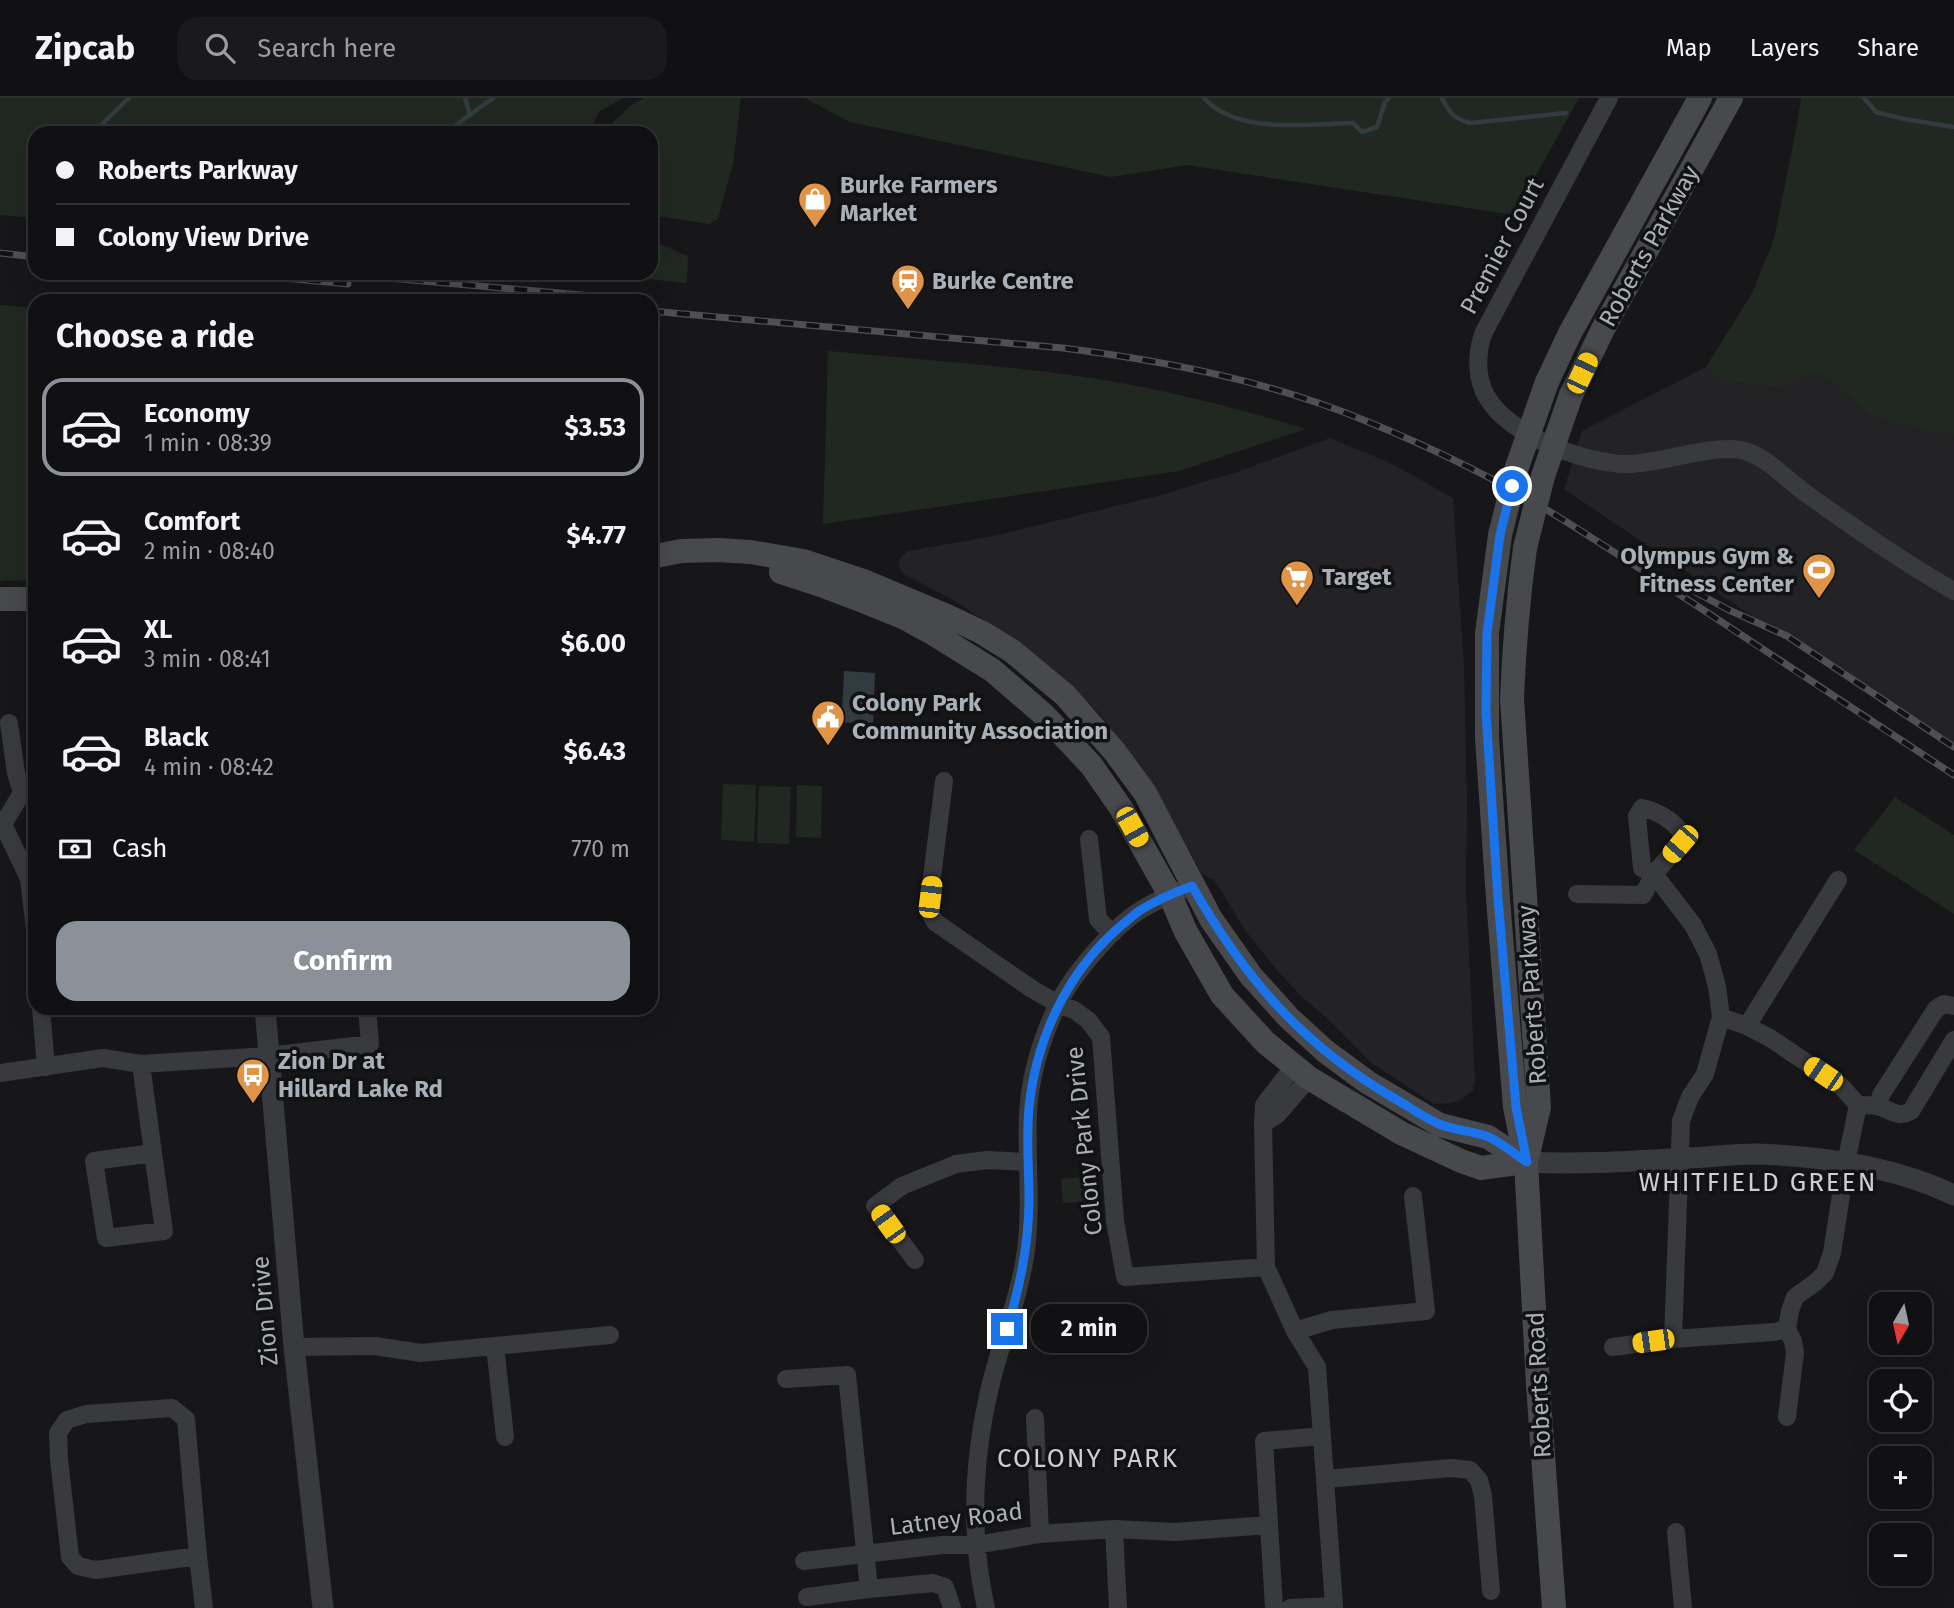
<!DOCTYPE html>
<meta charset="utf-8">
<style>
:root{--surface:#111113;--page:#1a1a1c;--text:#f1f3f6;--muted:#9c9da0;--line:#303133;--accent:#8c9099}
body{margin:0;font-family:"Fira Sans",sans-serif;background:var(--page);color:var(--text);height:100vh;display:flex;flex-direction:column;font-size:26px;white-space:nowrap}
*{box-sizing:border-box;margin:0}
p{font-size:23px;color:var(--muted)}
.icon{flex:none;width:38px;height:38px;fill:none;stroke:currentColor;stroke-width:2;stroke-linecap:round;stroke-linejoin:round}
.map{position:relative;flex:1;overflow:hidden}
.panel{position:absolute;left:28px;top:196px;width:630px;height:721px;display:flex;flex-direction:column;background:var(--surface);border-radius:21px;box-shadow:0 7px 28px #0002,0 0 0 2px var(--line)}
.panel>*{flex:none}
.top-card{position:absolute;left:28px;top:28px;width:630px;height:154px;border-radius:21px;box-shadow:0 7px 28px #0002,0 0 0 2px var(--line);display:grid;align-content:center;height:154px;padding:0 28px;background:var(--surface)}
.needle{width:46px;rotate:189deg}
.tools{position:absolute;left:1869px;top:1194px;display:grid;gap:14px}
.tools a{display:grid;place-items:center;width:63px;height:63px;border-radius:14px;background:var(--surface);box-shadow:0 7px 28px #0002,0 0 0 2px var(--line);font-size:35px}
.end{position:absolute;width:32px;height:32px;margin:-16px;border:9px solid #1a73e8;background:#fff;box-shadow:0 0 0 4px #fff}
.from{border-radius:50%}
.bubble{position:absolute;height:49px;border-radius:21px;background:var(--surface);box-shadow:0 7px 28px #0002,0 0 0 2px var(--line);font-size:23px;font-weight:700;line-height:49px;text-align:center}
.car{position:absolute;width:21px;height:42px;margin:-21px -10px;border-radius:9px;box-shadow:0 0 5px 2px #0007;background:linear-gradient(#f5c518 24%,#345 0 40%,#f5c518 0 76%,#345 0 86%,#f5c518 0)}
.top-card b{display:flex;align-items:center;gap:24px;height:66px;font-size:26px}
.top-card b+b{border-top:2px solid var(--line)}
.top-card i{width:18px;height:18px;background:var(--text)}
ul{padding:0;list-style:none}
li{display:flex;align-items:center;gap:21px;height:98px;margin:0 14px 10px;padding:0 14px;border:4px solid transparent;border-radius:21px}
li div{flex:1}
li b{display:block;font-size:26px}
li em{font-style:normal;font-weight:700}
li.on{border-color:var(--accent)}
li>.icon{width:63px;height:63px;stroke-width:1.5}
h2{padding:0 28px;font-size:32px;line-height:84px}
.pay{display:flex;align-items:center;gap:18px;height:77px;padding:0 28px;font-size:26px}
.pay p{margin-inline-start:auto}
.primary-button{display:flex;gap:14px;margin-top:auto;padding:14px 28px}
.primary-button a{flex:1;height:80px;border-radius:21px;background:var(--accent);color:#fff;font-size:28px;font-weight:700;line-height:80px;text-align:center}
header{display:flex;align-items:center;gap:42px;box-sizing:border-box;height:98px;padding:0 35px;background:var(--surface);border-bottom:2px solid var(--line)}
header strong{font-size:33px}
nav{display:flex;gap:38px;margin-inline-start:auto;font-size:24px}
.search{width:490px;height:63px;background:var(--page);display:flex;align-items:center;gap:18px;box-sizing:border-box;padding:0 24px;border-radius:21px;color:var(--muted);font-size:26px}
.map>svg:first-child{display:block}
.built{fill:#232326}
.green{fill:#212821}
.water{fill:#313c40}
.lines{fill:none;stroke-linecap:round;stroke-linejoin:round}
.stream{stroke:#313c40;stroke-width:4.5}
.minor{stroke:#383a3d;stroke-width:18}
.tertiary{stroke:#383a3d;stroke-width:21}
.secondary{stroke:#47494d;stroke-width:24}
.rail-casing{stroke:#4e5054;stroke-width:7}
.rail{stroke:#121214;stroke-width:4.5;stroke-dasharray:13;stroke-linecap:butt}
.secondary-bridge{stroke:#47494d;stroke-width:24}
.route{stroke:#1a73e8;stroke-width:9}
.labels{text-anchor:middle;stroke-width:7;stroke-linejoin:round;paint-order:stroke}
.poi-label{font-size:24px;font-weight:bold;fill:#aab0b7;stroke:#121214;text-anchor:start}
.street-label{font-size:24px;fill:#aab0b7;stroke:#121214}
.neighbourhood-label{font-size:26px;letter-spacing:2px;fill:#cbcfd4;stroke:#121214}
</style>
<header>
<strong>Zipcab</strong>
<div class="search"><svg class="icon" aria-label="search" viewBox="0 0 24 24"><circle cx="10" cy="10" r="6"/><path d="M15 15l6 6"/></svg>Search here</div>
<nav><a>Map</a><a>Layers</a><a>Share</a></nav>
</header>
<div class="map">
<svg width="1954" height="1510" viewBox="0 0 1954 1510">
<rect width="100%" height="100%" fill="#171719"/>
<path class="built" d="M1706 269 1721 283 1779 290 1815 274 1837 288 1870 317 1926 333 1954 337V646L1802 552 1564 391 1582 333Z
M1330 340 1390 365 1453 400 1464 571 1467 705 1466 793 1475 983 1473 992 1461 1002 1451 1005 1434 1006 1370 964 1332 925 1300 897 1276 871 1245 832 1215 783 1202 776 1158 695 1140 668 1097 613 1069 587 1015 542 955 503 904 476 899 469 900 460 908 453 994 438 1161 397 1234 375Z"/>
<path class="green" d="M0 0H623L600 13 587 35H35V120L0 117Z
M644 0H741L733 66 718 121 709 126 651 117V35H602L630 8Z
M805 0H1579L1514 117 1187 67 1111 79 850 24Z
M1801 0H1954V337L1926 333 1870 317 1837 288 1815 274 1779 290 1721 283 1706 269 1752 195 1774 141 1797 27Z
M651 142 688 158 687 185 588 175H651Z
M0 207 35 210V482L0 483Z
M828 253C911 261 995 266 1077 278 1155 289 1231 308 1306 331L1179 373 823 426Z
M723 686 756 687 754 744 721 742Z
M797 687 822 688 821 740 796 739Z
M759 688 791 689 789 746 757 745Z
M1895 699 1954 737V816L1854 752Z
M1084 1079 1086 1104 1063 1105 1061 1081Z"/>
<path class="water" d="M844 573 875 575 873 626 839 624V617H842Z"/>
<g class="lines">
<path class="stream" d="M465 0 470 17
M1204 0C1237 37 1308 26 1353 25L1362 34 1377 29 1385 4 1389 0
M1442 0C1449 15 1455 21 1470 25L1566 15
M1864 0 1876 14 1904 21 1954 29
M100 35 98 30 129 0
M445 35 493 0"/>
<path class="minor" d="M1609 0 1484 234C1477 252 1476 273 1483 291 1500 335 1584 366 1628 366 1661 366 1720 343 1748 354 1770 362 1788 383 1808 397 1856 431 1903 464 1954 493
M944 683 928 811 935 824 1032 891 1058 906 1074 912 1088 922 1101 939 1115 1123 1125 1179 1266 1169
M0 724 3 726 29 781 35 830
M3 726 22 695 16 675 9 625
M1089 741 1098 821 1112 836
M1577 796 1643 797 1654 776 1680 746 1682 735C1672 722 1657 713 1642 710L1637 718 1642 770 1654 776 1693 827 1708 856 1717 888 1721 919 1719 926 1705 976 1690 999 1681 1023 1673 1241
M41 910 46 969
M1721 919 1747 928 1770 940 1841 988 1858 1007 1846 1065 1832 1155 1825 1175 1816 1184 1795 1199 1790 1213 1787 1231 1793 1243 1795 1255 1787 1319
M1747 928 1838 782
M141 966 153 1055
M1294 968 1264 1007 1263 1026 1266 1169 1295 1233 1332 1222 1426 1213 1413 1098
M0 975 103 960 141 966 269 958 370 946 367 910
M1858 1007C1864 1007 1871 1007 1877 1008 1890 1011 1897 1021 1911 1013L1954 942
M1878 1008 1881 997 1936 911 1944 906 1954 908
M1263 1026 1278 1016 1309 980
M153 1055 164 1133 106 1140 94 1063Z
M915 1162 875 1108 902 1088 956 1066 987 1062 1027 1064
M495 1248 505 1339
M294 1249 375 1248 421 1255 610 1237
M1613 1249 1673 1241 1774 1234 1787 1231
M786 1281 847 1277 869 1491 933 1485 945 1489 952 1510
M172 1310 186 1321 198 1458 96 1472 78 1468 70 1459 59 1361 58 1335 67 1322 86 1316Z
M1035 1320 1040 1436
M1326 1381 1451 1370 1470 1372 1479 1382 1483 1398 1491 1493
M1114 1431 1118 1510
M1676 1434 1683 1510
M198 1458 204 1510
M804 1463 942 1447H976L1040 1436 1114 1431 1175 1434 1268 1427
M807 1499 869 1491
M986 1510C969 1435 973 1359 991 1285 1002 1240 1020 1198 1026 1152 1032 1106 1026 1060 1028 1015 1030 979 1042 940 1057 908 1072 877 1114 827 1144 810 1159 801 1176 794 1192 788
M1274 1510 1264 1343 1322 1338
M1290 1510 1334 1508 1317 1269 1295 1233"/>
<path class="tertiary" d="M265 910 294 1249 323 1510
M1526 1064C1580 1067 1633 1063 1687 1060 1710 1059 1733 1056 1756 1056 1823 1058 1893 1068 1954 1097"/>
<path class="secondary" d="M1547 284 1570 235 1700 0
M1571 297 1603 231 1731 0
M1500 437 1487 535V640L1498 801 1515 1009 1526 1064 1538 1287 1554 1510
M1525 450C1518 501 1514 550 1512 601L1539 1009 1528 1056
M651 459 681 453 718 452 750 454 803 463 866 484 947 518 981 534 1012 553 1065 597 1115 654 1145 695 1211 821 1251 878 1289 920 1325 953 1367 984 1440 1027 1488 1039 1526 1064
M781 474 821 487 858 501 903 519 934 536 992 572 1043 616 1091 667 1121 710 1170 797 1186 834 1222 897 1265 944 1309 980 1401 1035 1461 1063 1481 1070 1526 1064
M0 501H35"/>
<g class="rail-casing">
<path id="rail" d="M0 155 35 159
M230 175 348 186
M333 175 648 203
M651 213 1063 250C1166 263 1269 283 1366 323 1425 347 1482 374 1537 406 1593 439 1647 476 1702 511 1786 567 1870 622 1954 677
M1673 482 1729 512 1787 538 1954 649"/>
</g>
<use href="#rail" class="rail"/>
<path class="secondary-bridge" d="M1500 437 1517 369 1547 284
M1525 450 1543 378 1571 297"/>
</g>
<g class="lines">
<path class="route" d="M1007 1231C1020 1189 1029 1145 1029 1101 1029 1071 1026 1040 1029 1010 1036 940 1068 872 1123 826 1130 821 1136 814 1144 810 1159 801 1176 794 1192 788 1244 879 1301 946 1392 999 1408 1008 1423 1019 1439 1026 1454 1032 1471 1033 1486 1038 1500 1043 1514 1056 1527 1064L1516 1009 1498 801 1486 614 1487 535 1500 437 1512 388"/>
</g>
<defs>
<g id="shop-pin" transform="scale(1.75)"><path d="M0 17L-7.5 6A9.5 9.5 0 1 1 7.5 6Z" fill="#e09447" stroke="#121214"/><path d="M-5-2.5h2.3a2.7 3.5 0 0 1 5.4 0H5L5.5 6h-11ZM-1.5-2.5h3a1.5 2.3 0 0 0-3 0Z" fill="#fff"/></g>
<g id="station-pin" transform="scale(1.75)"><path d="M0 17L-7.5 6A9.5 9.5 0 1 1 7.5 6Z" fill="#e09447" stroke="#121214"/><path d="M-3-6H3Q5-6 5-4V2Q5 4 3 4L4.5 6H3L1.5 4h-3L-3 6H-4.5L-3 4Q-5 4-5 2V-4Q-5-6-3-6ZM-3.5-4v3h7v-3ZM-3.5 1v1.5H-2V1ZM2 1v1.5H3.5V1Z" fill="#fff"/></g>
<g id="stadium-pin" transform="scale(1.75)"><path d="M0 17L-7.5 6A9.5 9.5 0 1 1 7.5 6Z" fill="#e09447" stroke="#121214"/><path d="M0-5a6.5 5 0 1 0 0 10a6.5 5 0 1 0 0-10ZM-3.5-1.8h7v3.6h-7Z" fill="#fff"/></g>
<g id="supermarket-pin" transform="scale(1.75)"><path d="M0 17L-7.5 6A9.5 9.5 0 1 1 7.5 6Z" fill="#e09447" stroke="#121214"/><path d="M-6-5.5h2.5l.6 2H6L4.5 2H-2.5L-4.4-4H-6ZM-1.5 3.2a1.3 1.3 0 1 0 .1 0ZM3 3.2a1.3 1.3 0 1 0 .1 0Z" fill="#fff"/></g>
<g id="civic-pin" transform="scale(1.75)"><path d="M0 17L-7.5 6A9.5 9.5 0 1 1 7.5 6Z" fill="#e09447" stroke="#121214"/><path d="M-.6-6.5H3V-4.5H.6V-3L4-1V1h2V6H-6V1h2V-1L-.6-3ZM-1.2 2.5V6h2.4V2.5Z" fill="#fff"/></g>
<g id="bus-pin" transform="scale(1.75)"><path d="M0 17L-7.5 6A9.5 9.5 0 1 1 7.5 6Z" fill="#e09447" stroke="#121214"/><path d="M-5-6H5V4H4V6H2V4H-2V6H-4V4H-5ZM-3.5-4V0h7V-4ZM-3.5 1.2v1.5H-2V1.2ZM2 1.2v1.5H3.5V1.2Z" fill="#fff"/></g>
</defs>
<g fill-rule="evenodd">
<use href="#shop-pin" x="815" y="101"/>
<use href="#station-pin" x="908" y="183"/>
<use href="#stadium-pin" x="1819" y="472"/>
<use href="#supermarket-pin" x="1297" y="479"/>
<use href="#civic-pin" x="828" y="619"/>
<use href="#bus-pin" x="253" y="977"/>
</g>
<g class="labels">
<g class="poi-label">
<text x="840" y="95">Burke Farmers<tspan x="840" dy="28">Market</tspan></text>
<text x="932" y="191">Burke Centre</text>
<text x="1794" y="466" text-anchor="end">Olympus Gym &amp;<tspan x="1794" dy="28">Fitness Center</tspan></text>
<text x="1322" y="487">Target</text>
<text x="852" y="613">Colony Park<tspan x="852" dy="28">Community Association</tspan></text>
<text x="278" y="971">Zion Dr at<tspan x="278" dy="28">Hillard Lake Rd</tspan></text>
</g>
<g class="street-label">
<text transform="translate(1502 148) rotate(-62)" y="8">Premier Court</text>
<text transform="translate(1649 148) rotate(-61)" y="8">Roberts Parkway</text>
<text transform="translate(1532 897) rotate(-94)" y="8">Roberts Parkway</text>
<text transform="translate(1084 1043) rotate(-96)" y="8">Colony Park Drive</text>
<text transform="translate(265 1213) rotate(-95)" y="8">Zion Drive</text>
<text transform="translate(1539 1287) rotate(-93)" y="8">Roberts Road</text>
<text transform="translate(956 1421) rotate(-7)" y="8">Latney Road</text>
</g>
<g class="neighbourhood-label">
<text x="1758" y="1093">WHITFIELD GREEN</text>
<text x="1088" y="1369">COLONY PARK</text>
</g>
</g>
</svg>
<div class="tools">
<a><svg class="needle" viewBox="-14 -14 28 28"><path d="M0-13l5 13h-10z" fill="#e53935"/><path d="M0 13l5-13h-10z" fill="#9c9da0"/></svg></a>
<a><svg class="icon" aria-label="locate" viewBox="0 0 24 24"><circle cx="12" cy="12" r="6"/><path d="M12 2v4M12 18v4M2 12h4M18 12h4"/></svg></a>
<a>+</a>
<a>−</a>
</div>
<i class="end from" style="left:1512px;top:388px"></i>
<i class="end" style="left:1007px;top:1231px"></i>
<div class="bubble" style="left:1031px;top:1206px;width:116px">2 min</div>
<i class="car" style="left:1582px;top:275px;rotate:25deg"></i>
<i class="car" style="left:1132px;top:729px;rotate:151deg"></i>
<i class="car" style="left:1680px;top:746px;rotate:221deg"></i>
<i class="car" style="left:930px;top:799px;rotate:7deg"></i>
<i class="car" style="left:1823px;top:976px;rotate:304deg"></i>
<i class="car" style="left:888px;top:1126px;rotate:324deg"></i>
<i class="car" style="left:1653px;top:1243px;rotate:262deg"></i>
<div class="top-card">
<b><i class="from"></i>Roberts Parkway</b>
<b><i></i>Colony View Drive</b>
</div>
<section class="panel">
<h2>Choose a ride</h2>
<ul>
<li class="on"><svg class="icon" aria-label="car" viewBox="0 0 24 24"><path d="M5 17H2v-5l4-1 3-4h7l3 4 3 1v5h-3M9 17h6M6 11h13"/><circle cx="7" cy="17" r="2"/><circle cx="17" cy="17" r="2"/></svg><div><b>Economy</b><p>1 min · 08:39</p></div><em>$3.53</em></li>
<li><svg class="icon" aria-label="car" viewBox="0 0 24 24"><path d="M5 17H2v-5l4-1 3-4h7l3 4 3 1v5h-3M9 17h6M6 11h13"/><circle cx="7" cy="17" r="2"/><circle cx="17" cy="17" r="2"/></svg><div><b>Comfort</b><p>2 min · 08:40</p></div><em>$4.77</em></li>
<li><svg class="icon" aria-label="car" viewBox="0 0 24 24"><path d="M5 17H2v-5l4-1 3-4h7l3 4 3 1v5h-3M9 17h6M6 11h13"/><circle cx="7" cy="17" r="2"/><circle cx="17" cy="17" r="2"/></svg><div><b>XL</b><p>3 min · 08:41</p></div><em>$6.00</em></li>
<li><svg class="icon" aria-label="car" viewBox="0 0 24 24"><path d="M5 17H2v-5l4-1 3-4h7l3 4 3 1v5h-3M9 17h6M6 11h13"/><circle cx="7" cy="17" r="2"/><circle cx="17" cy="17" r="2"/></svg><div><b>Black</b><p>4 min · 08:42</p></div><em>$6.43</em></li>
</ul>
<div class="pay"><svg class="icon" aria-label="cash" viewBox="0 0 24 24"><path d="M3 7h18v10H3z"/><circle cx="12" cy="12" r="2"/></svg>Cash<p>770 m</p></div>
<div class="primary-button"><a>Confirm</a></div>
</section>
</div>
